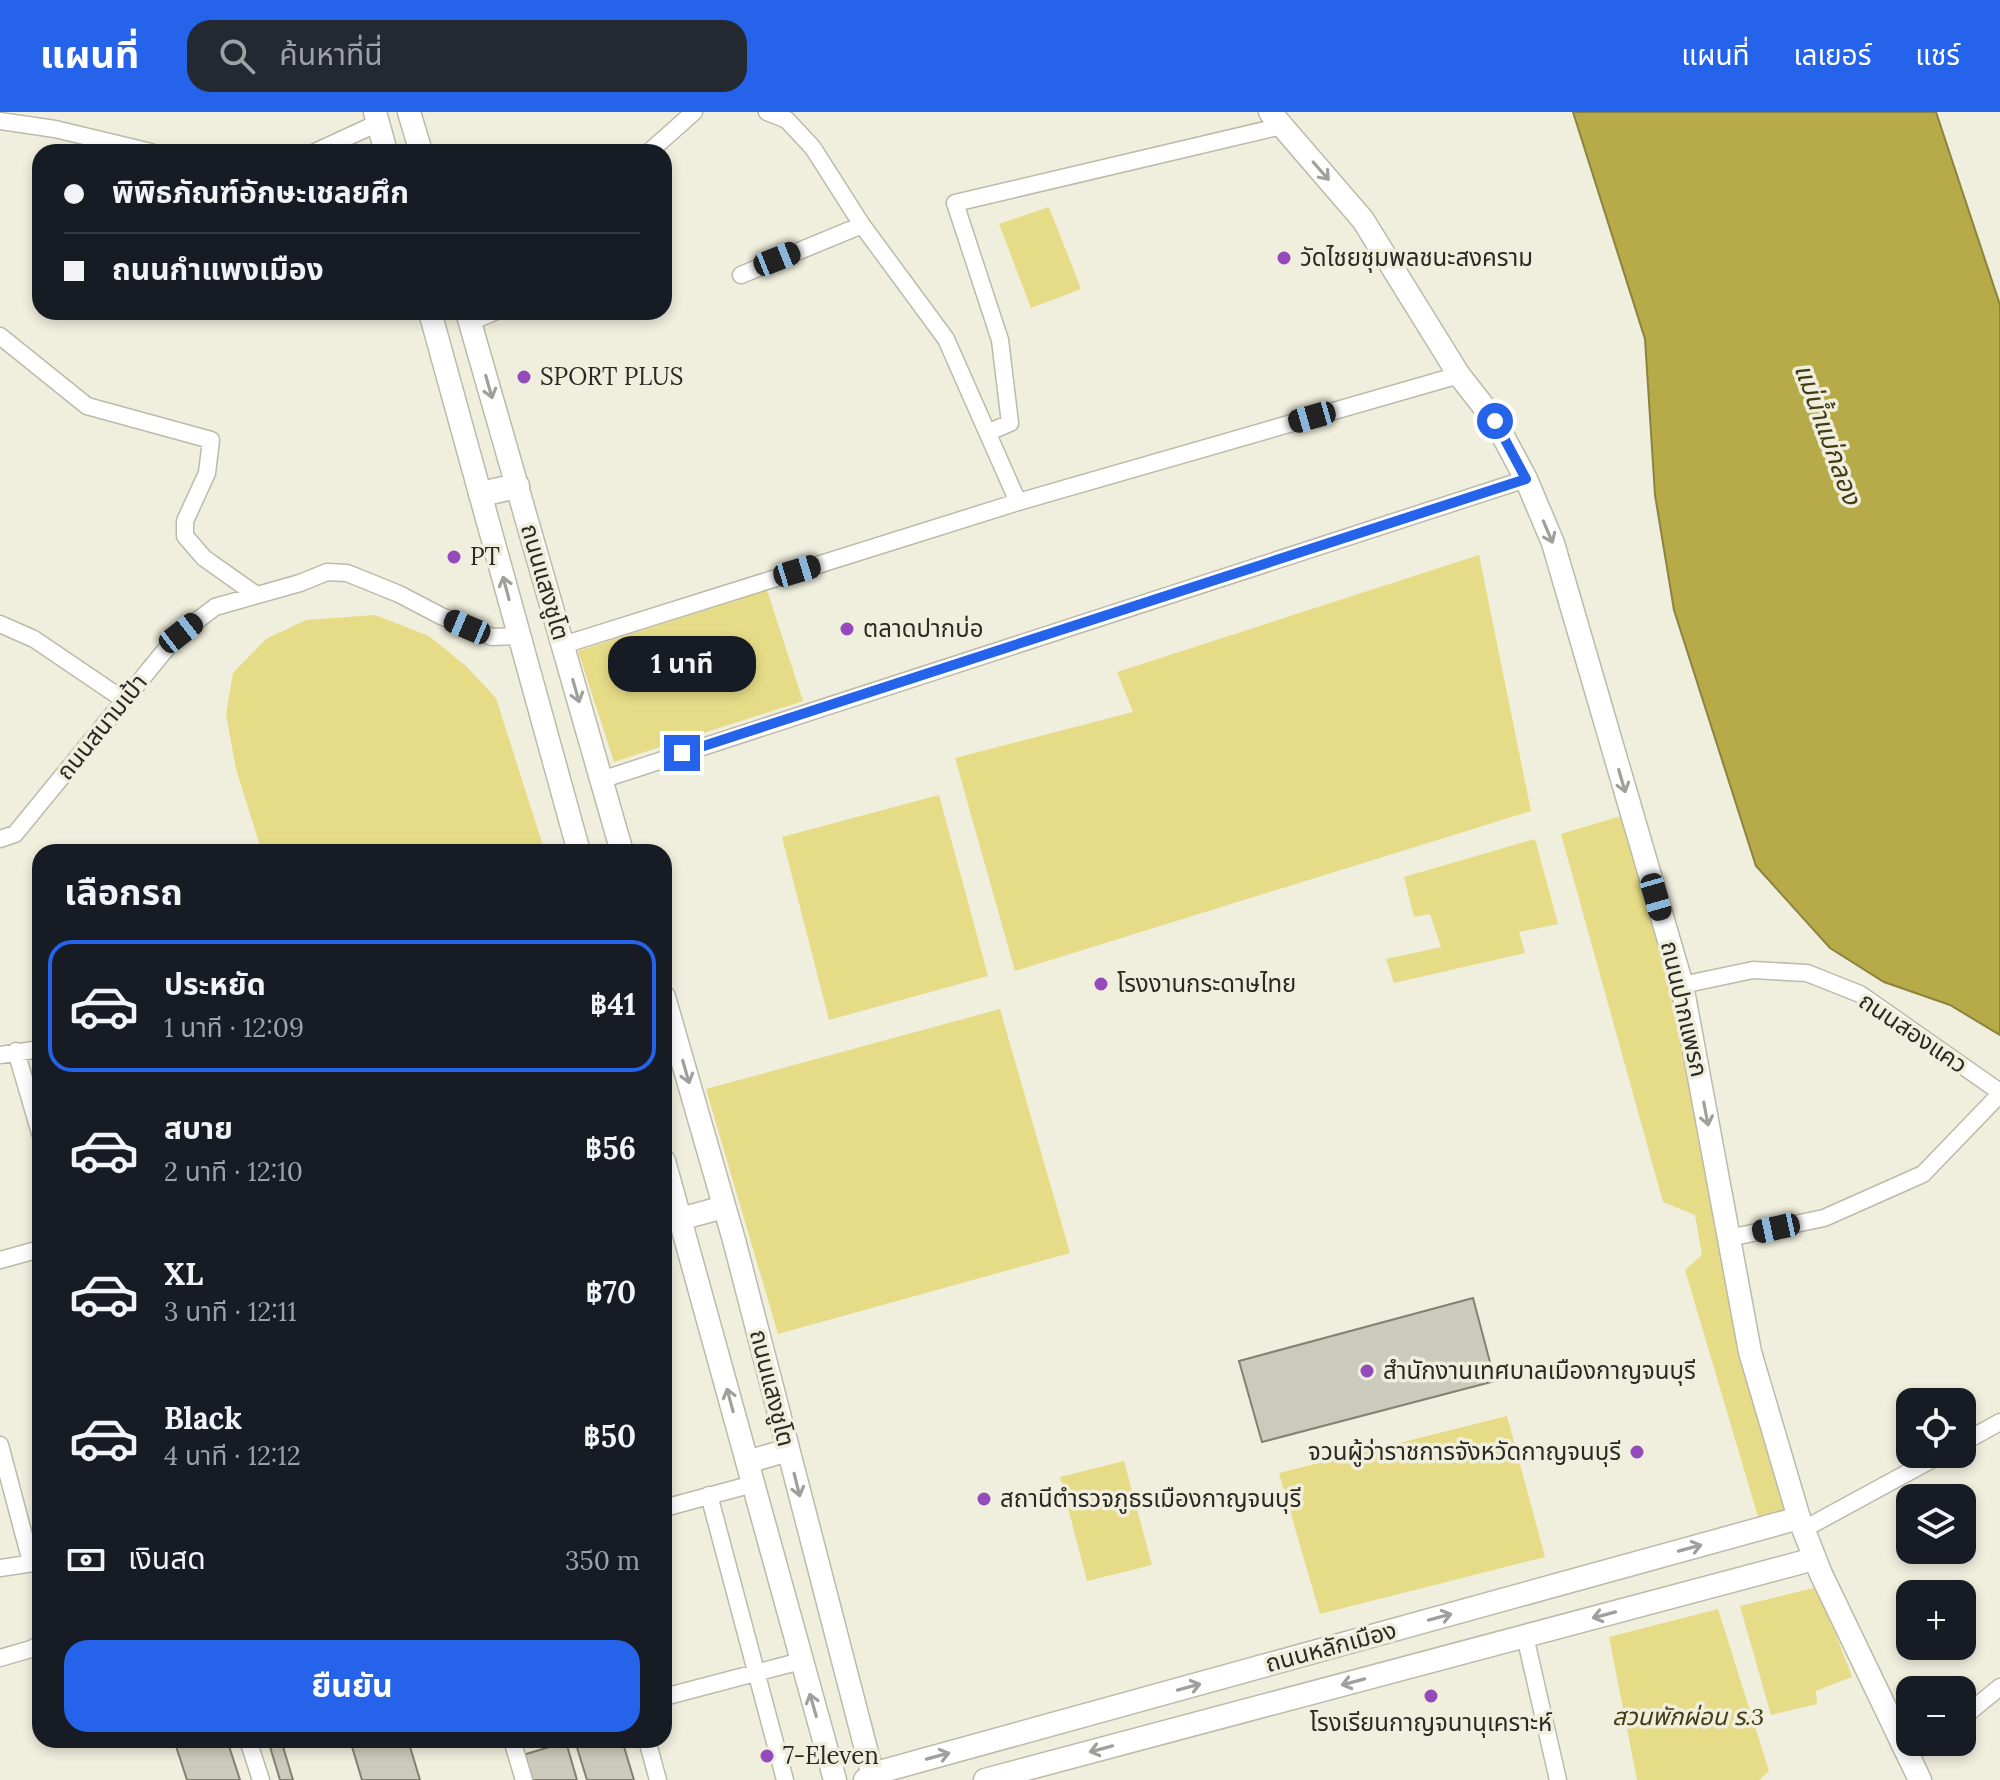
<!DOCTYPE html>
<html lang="th">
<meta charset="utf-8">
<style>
:root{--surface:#171b24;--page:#242831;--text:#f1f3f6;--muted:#9ea1a6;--line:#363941;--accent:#2563eb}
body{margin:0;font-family:Lora,"Noto Sans Thai",serif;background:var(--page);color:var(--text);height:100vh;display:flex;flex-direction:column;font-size:30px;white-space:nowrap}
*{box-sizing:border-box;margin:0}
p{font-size:26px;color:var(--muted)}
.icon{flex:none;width:44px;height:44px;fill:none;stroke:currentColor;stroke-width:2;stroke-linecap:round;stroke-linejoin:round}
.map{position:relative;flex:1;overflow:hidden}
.drawer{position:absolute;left:32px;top:732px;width:640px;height:904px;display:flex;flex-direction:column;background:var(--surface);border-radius:24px;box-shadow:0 4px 12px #0003}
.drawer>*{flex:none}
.top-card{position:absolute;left:32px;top:32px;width:640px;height:176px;border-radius:24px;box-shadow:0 4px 12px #0003;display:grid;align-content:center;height:176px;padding:0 32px;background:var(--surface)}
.fabs{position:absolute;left:1896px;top:1276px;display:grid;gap:16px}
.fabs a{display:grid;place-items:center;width:80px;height:80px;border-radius:16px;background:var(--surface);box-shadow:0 4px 12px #0003;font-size:40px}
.end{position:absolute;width:36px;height:36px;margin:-18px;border:10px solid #2563eb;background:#fff;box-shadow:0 0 0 4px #fff}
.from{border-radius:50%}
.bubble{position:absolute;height:56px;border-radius:24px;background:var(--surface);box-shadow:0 4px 12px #0003;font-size:26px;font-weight:700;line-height:56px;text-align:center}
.car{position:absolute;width:24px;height:48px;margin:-24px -12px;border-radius:10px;box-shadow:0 0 6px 2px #0007;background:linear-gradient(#222 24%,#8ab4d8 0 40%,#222 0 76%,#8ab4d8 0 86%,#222 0)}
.top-card b{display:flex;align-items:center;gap:28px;height:76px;font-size:30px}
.top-card b+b{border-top:2px solid var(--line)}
.top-card i{width:20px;height:20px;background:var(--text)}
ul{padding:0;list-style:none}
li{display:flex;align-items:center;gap:24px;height:132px;margin:0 16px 12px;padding:0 16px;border:4px solid transparent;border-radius:24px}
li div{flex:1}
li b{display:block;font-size:30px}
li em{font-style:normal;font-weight:700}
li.active{border-color:var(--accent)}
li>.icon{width:72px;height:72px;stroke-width:1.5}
h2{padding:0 32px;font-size:36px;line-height:96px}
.pay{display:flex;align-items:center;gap:20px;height:88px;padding:0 32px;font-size:30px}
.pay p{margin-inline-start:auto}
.button{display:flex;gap:16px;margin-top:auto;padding:16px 32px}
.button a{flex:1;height:92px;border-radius:24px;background:var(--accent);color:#fff;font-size:32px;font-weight:700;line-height:92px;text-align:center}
header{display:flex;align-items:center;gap:48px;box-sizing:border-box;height:112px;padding:0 40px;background:var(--accent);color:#fff}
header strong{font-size:38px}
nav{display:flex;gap:44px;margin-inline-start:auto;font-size:28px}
.search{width:560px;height:72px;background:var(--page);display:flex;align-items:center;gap:20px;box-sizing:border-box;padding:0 28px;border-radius:24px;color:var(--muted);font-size:30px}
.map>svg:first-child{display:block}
.green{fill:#e6dc87}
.water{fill:#b6aa49;stroke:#8c833e;stroke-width:2}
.building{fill:#cccaba;stroke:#838272;stroke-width:2}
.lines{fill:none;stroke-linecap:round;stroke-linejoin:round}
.street-casing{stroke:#bcbaaa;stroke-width:19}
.secondary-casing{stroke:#bcbaaa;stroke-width:25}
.primary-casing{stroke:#bcbaaa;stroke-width:27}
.street{stroke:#fff;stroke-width:16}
.secondary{stroke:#fff;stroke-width:22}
.primary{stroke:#fff;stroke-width:24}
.oneway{stroke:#9f9f9c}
.route{stroke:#2563eb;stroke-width:10}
.poi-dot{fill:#954abc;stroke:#f0eedd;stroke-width:3}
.labels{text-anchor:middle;stroke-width:7;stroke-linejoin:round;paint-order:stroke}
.poi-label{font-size:24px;fill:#2a2923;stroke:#f0eedd;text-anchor:start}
.street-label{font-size:24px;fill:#2a2923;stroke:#f0eedd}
.park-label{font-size:24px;font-style:italic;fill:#423d14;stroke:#f0eedd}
.water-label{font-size:26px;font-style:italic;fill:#413c13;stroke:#f0eedd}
</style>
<header>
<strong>แผนที่</strong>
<div class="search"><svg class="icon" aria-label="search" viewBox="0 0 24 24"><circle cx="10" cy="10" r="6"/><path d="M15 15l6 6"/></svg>ค้นหาที่นี่</div>
<nav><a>แผนที่</a><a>เลเยอร์</a><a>แชร์</a></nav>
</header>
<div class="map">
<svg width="2000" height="1668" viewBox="0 0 2000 1668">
<rect width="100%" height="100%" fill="#f0eedd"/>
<path class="green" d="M1049 95 1081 177 1031 196 999 112Z
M1479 443 1531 699 1015 859 955 646 1133 600 1117 560Z
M767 478 803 589 614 650 578 539Z
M375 503 429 524 466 554 496 586 545 740H262L236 657 226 602 233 561 266 527 306 508Z
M939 683 988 864 829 908 782 725Z
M1621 704 1672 880 1704 1032 1789 1399 1759 1408 1685 1158 1702 1143 1695 1103 1663 1090 1561 722Z
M1535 727 1558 812 1519 820 1525 841 1394 871 1386 847 1441 835 1430 802 1414 805 1404 765Z
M1000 897 1070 1141 778 1222 706 977Z
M1507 1304 1545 1445 1320 1502 1279 1361Z
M1124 1349 1152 1453 1087 1469 1060 1365Z
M1818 1475 1852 1565 1816 1579 1817 1592 1771 1603 1740 1494Z
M1718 1497 1769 1659 1759 1668H1637L1609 1525Z"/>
<path class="water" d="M1573 0H1936L2000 193V923L1950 893 1884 870 1830 836 1756 754 1674 498 1655 383 1645 227Z"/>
<path class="building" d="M1473 1186 1495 1269 1262 1330 1239 1249Z
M174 1628H227L240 1668H187Z
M268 1628H281L293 1668H280Z
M350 1628H408L420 1668H362Z
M622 1628 634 1668H587L575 1629Z
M566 1630 577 1668H531L523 1643Z"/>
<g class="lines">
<g class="street-casing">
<path id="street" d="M767 0 787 8 813 36 862 113 946 227 1018 390
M0 9 55 17 151 40
M315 40 378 11
M649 40 694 0
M741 163 862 113
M470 210 494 200
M0 224 87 294 211 328 207 361 185 409V424L204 446 255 482
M989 320 1010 311 1000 228 955 91 1282 14
M0 512 34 527 124 588
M563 533 1018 390 1459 263
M601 668 1526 367
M0 727 15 722 162 542 181 521 215 495 300 471 327 460 347 461 399 482 441 504 492 525 520 524
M1682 873 1753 858 1807 861 1860 882 2000 980
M16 939 40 1021
M0 943 40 937
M1729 1126 1824 1106 1923 1062 2000 982
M0 1148 40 1137
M1962 1331 2000 1310
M0 1333 31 1450
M709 1383 785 1668
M664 1396 753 1372
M1804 1417 1942 1342
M0 1456 40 1450
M1525 1524 1558 1668
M0 1546 31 1537 40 1532
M664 1585 801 1549
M1962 1606 2000 1575
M248 1628 261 1668
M512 1628 524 1668
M647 1628 658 1668
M1909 1643 1927 1630"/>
</g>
<g class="secondary-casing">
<path id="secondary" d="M375 0 386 40
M409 0 421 40
M1270 0 1363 108 1459 263 1495 309 1526 367 1553 431 1682 873 1750 1240 1799 1406 1821 1462 1920 1668
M430 200 579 740
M467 200 622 740
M664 885 734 1128 874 1668
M664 1049 835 1668
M680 1107 724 1095
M747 1350 788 1338
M865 1668 872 1662 1799 1406
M985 1668 1814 1447"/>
</g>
<g class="primary-casing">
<path id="primary" d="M481 382 517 374"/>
</g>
<use href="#street" class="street"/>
<use href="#secondary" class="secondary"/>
<use href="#primary" class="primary"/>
</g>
<defs><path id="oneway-shaft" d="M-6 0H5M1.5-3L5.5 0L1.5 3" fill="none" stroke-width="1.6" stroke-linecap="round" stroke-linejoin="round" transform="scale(2)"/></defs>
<g class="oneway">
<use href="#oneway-shaft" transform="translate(1321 59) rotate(49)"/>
<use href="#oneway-shaft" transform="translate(489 275) rotate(74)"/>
<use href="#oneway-shaft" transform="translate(1548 420) rotate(67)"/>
<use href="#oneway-shaft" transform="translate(506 476) rotate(-105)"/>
<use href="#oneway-shaft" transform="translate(576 579) rotate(74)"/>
<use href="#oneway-shaft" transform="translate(1622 669) rotate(74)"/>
<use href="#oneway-shaft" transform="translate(686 960) rotate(74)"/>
<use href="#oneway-shaft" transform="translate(1706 1002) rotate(79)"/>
<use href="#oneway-shaft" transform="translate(730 1288) rotate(-105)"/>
<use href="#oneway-shaft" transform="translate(797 1373) rotate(76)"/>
<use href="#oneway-shaft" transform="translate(1690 1436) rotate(-15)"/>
<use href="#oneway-shaft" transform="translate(1604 1503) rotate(165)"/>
<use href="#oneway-shaft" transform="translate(1440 1505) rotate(-15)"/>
<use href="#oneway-shaft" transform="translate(1353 1570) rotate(165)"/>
<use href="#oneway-shaft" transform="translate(1189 1575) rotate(-15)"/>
<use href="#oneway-shaft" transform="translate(813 1593) rotate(-106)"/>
<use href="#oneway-shaft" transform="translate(1101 1637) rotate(165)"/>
<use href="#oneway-shaft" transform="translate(938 1644) rotate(-15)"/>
</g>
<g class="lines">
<path class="route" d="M682 641 1526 367 1495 309"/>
</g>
<g class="poi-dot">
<circle cx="1284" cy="146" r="8"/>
<circle cx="524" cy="265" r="8"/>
<circle cx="454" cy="445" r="8"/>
<circle cx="847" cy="517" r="8"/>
<circle cx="1101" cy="872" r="8"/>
<circle cx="1367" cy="1259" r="8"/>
<circle cx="1637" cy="1340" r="8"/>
<circle cx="984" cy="1387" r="8"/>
<circle cx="1431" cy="1584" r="8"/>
<circle cx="767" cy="1644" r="8"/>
</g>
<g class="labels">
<g class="poi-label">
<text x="1300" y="154">วัดไชยชุมพลชนะสงคราม</text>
<text x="540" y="273">SPORT PLUS</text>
<text x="470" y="453">PT</text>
<text x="863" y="525">ตลาดปากบ่อ</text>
<text x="1117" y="880">โรงงานกระดาษไทย</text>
<text x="1383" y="1267">สำนักงานเทศบาลเมืองกาญจนบุรี</text>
<text x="1621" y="1348" text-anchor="end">จวนผู้ว่าราชการจังหวัดกาญจนบุรี</text>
<text x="1000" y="1395">สถานีตำรวจภูธรเมืองกาญจนบุรี</text>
<text x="1431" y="1619" text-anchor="middle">โรงเรียนกาญจนานุเคราะห์</text>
<text x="783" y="1652">7-Eleven</text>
</g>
<g class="street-label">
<text transform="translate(545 470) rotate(74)" y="8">ถนนแสงชูโต</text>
<text transform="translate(102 615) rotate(-51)" y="8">ถนนสนามเป้า</text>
<text transform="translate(1684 897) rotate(77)" y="8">ถนนปากแพรก</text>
<text transform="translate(1913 921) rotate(34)" y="8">ถนนสองแคว</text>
<text transform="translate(772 1276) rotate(76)" y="8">ถนนแสงชูโต</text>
<text transform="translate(1331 1535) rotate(-15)" y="8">ถนนหลักเมือง</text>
</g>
<g class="park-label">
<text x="1688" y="1613">สวนพักผ่อน ร.3</text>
</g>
<g class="water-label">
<text transform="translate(1828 322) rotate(70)" y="9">แม่น้ำแม่กลอง</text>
</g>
</g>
</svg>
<div class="fabs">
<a><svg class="icon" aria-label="locate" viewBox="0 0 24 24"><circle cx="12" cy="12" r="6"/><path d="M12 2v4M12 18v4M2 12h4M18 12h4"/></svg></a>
<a><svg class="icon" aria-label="layers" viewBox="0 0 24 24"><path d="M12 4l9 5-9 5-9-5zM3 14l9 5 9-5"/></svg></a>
<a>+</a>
<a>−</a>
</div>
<i class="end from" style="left:1495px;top:309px"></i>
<i class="end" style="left:682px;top:641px"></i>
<div class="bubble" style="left:608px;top:524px;width:148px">1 นาที</div>
<i class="car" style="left:777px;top:147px;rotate:68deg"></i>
<i class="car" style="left:1312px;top:305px;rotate:254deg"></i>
<i class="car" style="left:797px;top:459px;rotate:73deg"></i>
<i class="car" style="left:467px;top:515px;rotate:293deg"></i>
<i class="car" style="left:181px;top:521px;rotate:52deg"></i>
<i class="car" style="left:1656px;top:785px;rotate:164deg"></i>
<i class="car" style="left:1776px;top:1116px;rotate:258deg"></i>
<div class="top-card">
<b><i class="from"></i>พิพิธภัณฑ์อักษะเชลยศึก</b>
<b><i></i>ถนนกำแพงเมือง</b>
</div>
<section class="drawer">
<h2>เลือกรถ</h2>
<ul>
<li class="active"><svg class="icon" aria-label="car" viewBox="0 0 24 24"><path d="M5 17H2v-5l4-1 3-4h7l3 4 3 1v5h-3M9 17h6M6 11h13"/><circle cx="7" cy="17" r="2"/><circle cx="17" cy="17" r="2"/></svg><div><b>ประหยัด</b><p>1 นาที · 12:09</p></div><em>฿41</em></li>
<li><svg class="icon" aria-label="car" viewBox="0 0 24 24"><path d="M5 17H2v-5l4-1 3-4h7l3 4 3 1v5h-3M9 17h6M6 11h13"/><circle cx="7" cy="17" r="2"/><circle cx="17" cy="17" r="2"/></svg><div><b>สบาย</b><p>2 นาที · 12:10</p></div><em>฿56</em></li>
<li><svg class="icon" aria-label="car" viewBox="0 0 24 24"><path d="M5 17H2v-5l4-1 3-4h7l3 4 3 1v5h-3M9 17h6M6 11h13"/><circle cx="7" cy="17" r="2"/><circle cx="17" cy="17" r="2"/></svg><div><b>XL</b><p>3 นาที · 12:11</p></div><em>฿70</em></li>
<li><svg class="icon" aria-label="car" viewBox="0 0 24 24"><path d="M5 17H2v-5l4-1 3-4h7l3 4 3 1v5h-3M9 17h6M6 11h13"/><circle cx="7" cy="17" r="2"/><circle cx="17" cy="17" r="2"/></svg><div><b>Black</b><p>4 นาที · 12:12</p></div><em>฿50</em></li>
</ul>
<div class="pay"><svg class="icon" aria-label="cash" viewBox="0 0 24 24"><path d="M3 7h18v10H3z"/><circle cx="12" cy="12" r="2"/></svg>เงินสด<p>350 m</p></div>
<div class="button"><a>ยืนยัน</a></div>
</section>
</div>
